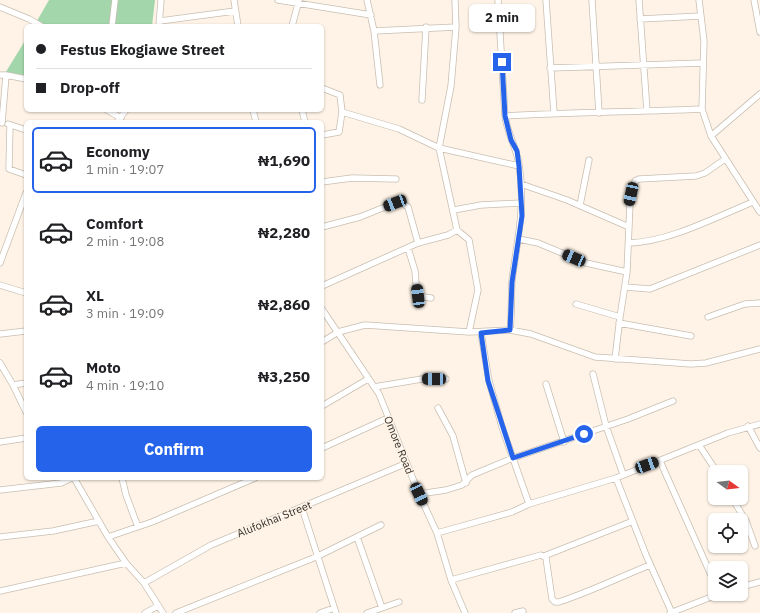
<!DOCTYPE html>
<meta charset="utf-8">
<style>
:root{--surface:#fff;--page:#f6f6f6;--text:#202124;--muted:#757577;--line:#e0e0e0;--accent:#2563eb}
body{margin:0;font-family:"IBM Plex Sans",sans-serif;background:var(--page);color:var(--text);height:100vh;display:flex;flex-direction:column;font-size:15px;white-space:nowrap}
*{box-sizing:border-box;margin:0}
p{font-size:13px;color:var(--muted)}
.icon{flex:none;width:22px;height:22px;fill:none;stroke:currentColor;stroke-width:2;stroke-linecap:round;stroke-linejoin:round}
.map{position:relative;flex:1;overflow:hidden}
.details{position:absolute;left:24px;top:120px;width:300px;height:360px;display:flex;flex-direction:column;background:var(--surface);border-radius:6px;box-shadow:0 1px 3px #0004}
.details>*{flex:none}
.top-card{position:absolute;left:24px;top:24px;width:300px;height:88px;border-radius:6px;box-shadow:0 1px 3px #0004;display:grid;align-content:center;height:88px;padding:0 12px;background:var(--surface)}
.needle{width:26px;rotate:105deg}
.controls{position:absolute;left:708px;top:465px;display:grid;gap:8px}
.controls a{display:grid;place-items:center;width:40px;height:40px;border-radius:6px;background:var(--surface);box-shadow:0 1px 3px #0004;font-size:20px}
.end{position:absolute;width:18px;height:18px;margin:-9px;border:5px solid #2563eb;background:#fff;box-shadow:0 0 0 2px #fff}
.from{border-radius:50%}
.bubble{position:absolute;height:28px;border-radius:6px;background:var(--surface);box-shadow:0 1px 3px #0004;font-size:13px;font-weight:700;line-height:28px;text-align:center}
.car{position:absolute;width:12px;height:24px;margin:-12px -6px;border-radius:5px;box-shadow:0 0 3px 1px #0007;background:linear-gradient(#222 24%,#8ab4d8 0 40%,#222 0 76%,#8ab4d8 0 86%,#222 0)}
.top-card b{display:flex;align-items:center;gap:14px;height:38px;font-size:15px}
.top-card b+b{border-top:1px solid var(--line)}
.top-card i{width:10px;height:10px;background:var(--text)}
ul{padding:7px 0 0;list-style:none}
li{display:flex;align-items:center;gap:12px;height:66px;margin:0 8px 6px;padding:0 4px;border:2px solid transparent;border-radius:6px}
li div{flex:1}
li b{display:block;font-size:15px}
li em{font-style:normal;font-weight:700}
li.current{border-color:var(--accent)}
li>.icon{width:36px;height:36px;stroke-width:1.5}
.action{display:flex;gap:8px;margin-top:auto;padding:8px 12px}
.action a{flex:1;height:46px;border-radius:6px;background:var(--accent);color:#fff;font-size:16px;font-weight:700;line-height:46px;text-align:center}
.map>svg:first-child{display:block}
.forest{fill:#a3d6ab}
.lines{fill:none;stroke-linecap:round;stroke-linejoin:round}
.minor-casing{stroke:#c8beb1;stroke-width:7}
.minor{stroke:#fff;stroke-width:5.5}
.route{stroke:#2563eb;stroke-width:5}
.labels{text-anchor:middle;stroke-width:3;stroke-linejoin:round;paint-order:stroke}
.street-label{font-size:11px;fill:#35312b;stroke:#fef3e6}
</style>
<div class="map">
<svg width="760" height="613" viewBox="0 0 760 613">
<rect width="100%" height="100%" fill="#fef3e6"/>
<path class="forest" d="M49 0H155L152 26H34Z
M26 39V79L4 75Z"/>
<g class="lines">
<g class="minor-casing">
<path id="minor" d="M234 0 238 26
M278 0 371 15
M367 0 374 31 380 85
M498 0 505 116C507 133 517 148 519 165 526 207 517 240 512 281 511 297 512 314 510 330
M546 0 554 113
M592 0 599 113
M639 0 647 111
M699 0 704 41 702 109 711 136 760 212
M754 0 760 32
M0 7 29 19 41 26
M640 19 701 16
M160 21 235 11
M112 26 115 0
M159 26 161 0
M292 26 299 0
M374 31 456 27
M550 68 703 63
M0 75H6L2 123
M6 75 26 79
M322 88 340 95 342 112 339 132 322 135
M422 100 426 27
M107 110 121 118
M253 110 256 122
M302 110 305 122
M342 112 399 129 439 148 519 166
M505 116C570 112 636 112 702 109
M117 122 126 110
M8 124 26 130
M10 125 9 169 26 175
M711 136 760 94
M322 182 352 178 396 179
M521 184 567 200 629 227
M580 205 589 160
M454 210 481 205 521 203
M322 227 360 217 395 203H402L408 207 418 243
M457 230 469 240 478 290 469 332
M519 239 538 243 586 263 627 272
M629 243C669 242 716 217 753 202
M408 248 415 271 417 296 431 298
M0 263 26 193
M0 285 26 293
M322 286 418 243 448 235 457 230 439 148 451 86 456 27 455 0
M625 287 650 289 760 245
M576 304 620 317
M322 309 379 394 419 494 437 533 451 580 465 613
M708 317 745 304 760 303
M619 323 691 336
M481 333 489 381 502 427 529 504
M0 334 26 331
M322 342 338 332 365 325 469 332 510 330 531 334 595 357 691 364 706 363 760 349
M615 359 620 317 627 272 630 203 635 181 639 179 696 176 705 173 725 159
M0 363 13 385 26 412
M593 374 606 426 623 474
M546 384 564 442
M13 385 26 383
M374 387 422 379H446
M322 406 368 379
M438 408 453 436 466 483
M748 426 760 448
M0 442 26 438
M699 445 717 472
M322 448 388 418
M660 461 715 584
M74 478 108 537 126 563 144 583 163 613
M122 478 126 495 138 527
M616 478 646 555 672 613
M0 490 61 483 72 478
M419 494 446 490 462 485 472 475 513 458 628 419 673 401
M732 498 746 521 755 546
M302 508 336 613
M437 533 512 512 529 504 616 478 728 433 760 424
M0 537 53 531 99 521
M108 537 152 522 255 478
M357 537 382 608
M544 556 633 521
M451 580 541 555 546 558 552 599 555 602H559C590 592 620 577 650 565
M144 583 211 545 407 463
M741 587 760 582
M0 591 126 563
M145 613 158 606
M176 613 316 557 381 525
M320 613 334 608
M367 613 399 602
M515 613 523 611
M670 613 719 594"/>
</g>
<use href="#minor" class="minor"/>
</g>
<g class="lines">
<path class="route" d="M502 62 505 116 511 140 517 151 519 166 522 216 512 282 510 330 481 333 488 381 513 458 584 434"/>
</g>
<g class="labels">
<g class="street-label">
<text transform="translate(399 445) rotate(68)" y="4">Omore Road</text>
<text transform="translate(274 519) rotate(-22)" y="4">Alufokhai Street</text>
</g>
</g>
</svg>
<div class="controls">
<a><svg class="needle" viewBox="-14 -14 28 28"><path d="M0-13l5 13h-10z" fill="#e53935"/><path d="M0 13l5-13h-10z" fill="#757577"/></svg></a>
<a><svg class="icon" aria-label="locate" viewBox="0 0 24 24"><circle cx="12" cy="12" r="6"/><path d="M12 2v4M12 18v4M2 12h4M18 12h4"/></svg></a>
<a><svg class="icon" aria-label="layers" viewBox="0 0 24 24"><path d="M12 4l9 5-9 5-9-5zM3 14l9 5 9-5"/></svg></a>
</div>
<i class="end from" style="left:584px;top:434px"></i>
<i class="end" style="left:502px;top:62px"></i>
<div class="bubble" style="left:469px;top:4px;width:66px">2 min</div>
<i class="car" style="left:631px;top:194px;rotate:192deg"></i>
<i class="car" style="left:395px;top:203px;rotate:249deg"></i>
<i class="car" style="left:574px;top:258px;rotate:293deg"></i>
<i class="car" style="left:418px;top:296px;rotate:353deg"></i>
<i class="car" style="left:434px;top:379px;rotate:270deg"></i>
<i class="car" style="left:647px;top:465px;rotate:70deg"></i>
<i class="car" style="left:419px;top:494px;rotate:155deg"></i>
<div class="top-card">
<b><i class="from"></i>Festus Ekogiawe Street</b>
<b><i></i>Drop-off</b>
</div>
<section class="details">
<ul>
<li class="current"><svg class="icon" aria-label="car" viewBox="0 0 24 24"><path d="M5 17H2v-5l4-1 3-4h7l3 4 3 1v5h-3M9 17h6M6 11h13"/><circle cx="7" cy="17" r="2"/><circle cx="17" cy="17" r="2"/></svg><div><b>Economy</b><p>1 min · 19:07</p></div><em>₦1,690</em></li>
<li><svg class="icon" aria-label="car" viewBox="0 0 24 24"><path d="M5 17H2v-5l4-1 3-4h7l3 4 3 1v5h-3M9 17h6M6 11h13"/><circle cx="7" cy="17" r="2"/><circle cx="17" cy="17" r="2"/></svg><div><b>Comfort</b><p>2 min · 19:08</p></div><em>₦2,280</em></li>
<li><svg class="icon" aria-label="car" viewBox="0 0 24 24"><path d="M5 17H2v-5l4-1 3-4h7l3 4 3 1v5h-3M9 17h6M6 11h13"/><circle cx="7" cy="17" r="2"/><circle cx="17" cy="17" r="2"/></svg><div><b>XL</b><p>3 min · 19:09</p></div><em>₦2,860</em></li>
<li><svg class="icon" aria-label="car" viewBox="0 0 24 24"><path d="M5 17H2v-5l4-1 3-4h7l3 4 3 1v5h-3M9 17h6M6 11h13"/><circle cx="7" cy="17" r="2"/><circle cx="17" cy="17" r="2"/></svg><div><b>Moto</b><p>4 min · 19:10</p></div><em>₦3,250</em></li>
</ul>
<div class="action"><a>Confirm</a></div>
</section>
</div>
